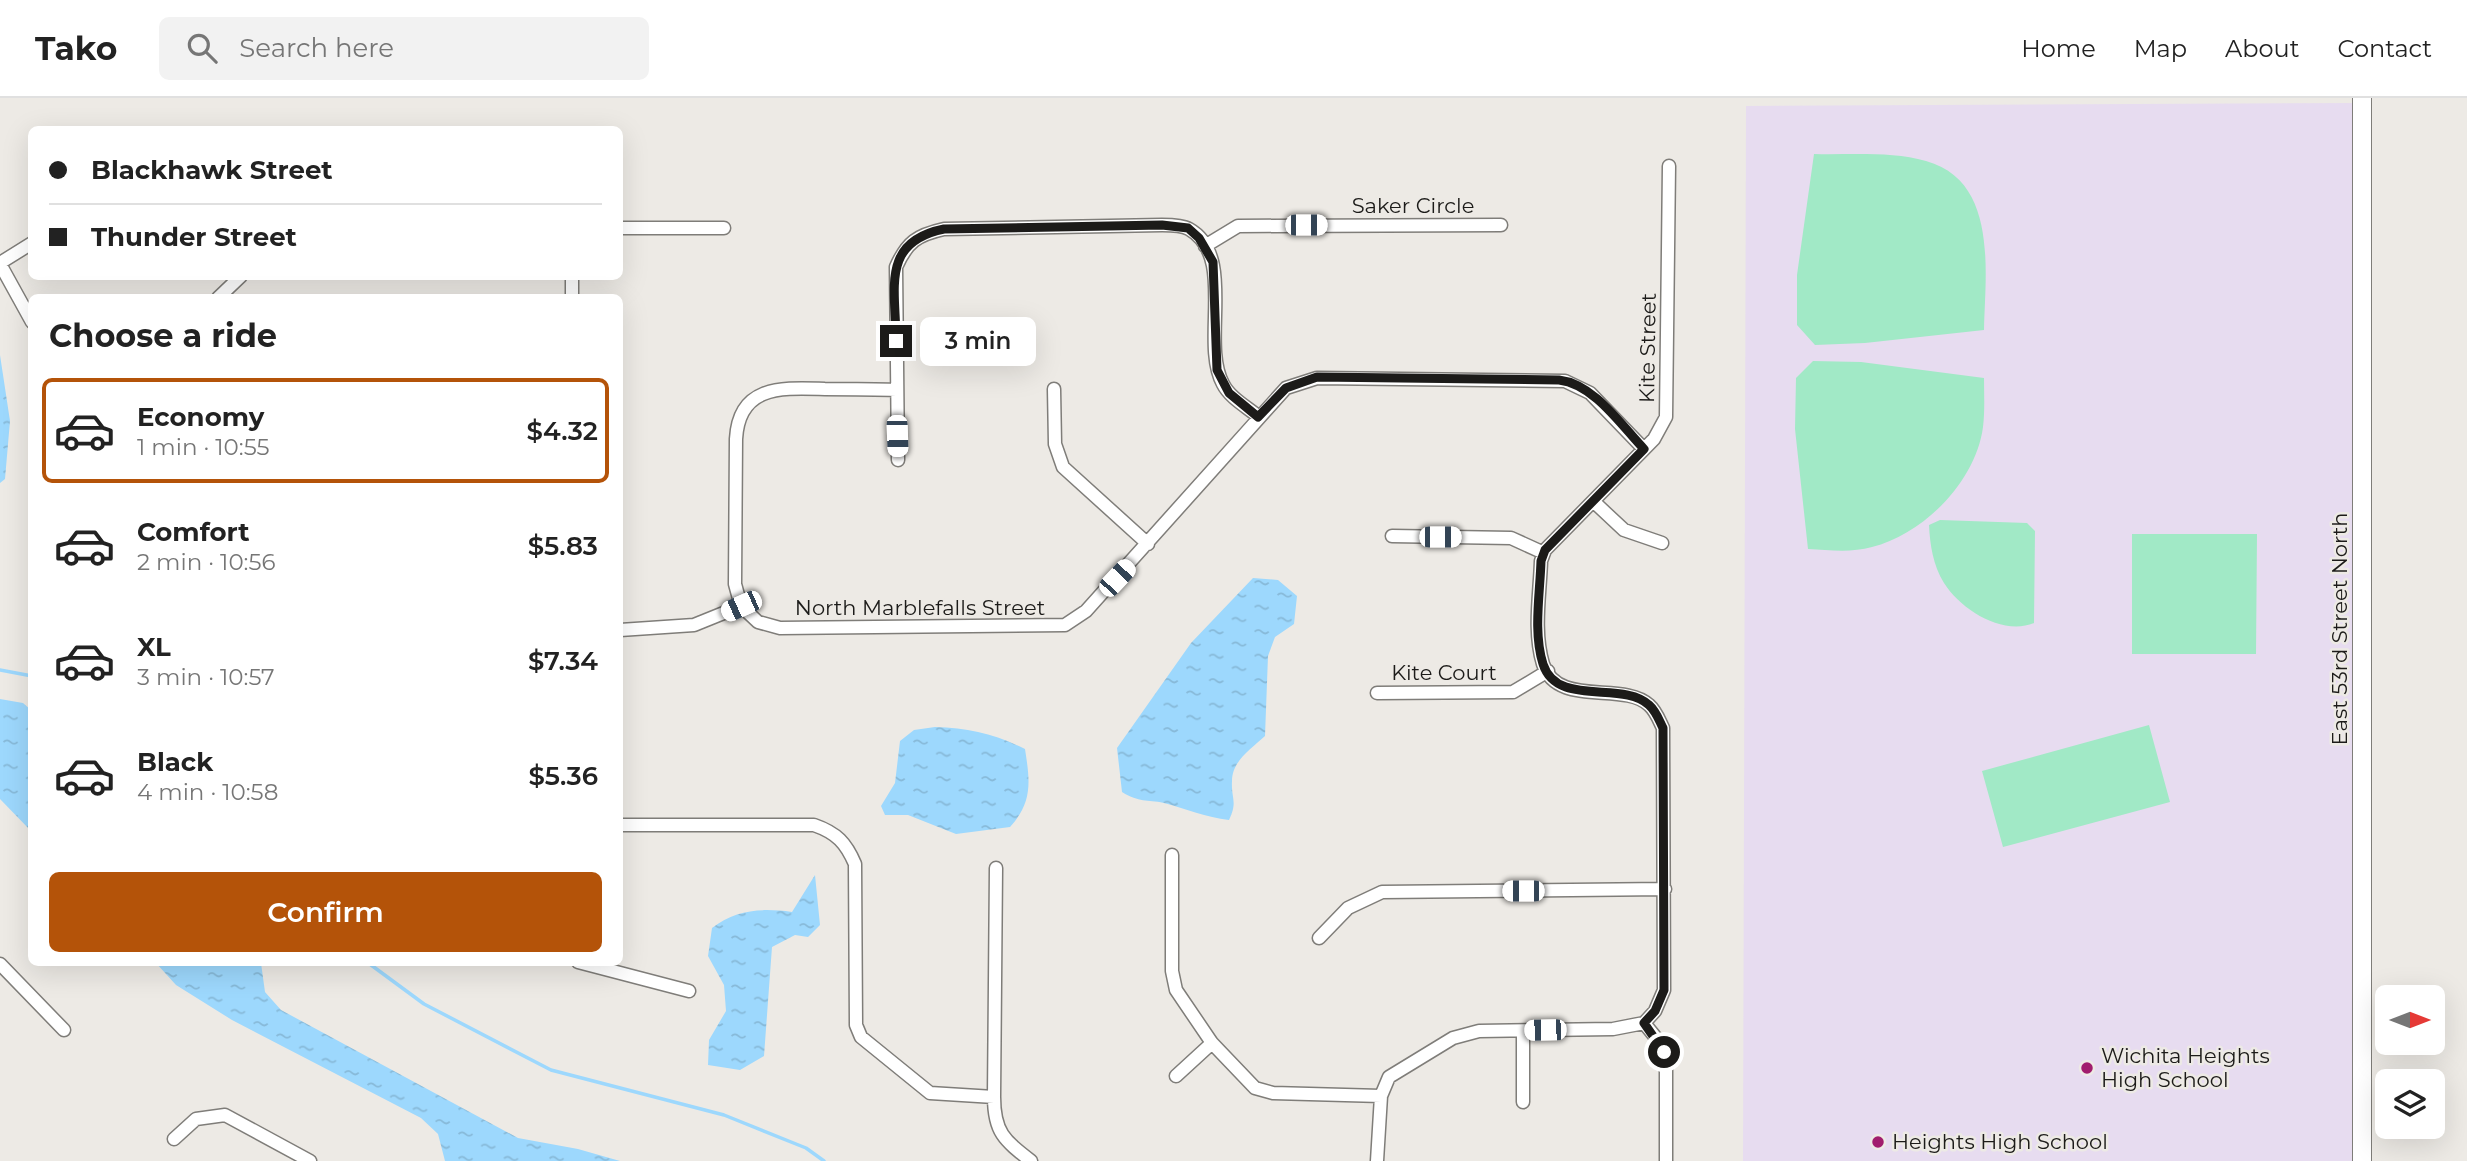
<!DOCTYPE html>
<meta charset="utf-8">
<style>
:root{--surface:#fff;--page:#f2f2f2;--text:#222;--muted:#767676;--line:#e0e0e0;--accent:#b45309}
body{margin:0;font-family:Montserrat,sans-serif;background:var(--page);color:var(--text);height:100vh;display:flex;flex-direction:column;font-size:26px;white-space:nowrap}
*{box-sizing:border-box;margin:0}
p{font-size:23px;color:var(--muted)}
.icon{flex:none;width:38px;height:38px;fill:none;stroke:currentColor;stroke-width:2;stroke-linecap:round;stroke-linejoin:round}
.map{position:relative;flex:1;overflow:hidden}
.sheet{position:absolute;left:28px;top:196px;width:595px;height:672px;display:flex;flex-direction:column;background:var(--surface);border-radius:10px;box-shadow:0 7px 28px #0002}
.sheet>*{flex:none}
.hud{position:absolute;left:28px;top:28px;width:595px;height:154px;border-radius:10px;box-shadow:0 7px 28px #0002;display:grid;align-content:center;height:154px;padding:0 21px;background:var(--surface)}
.needle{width:46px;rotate:90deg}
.tools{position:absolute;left:2375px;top:887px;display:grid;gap:14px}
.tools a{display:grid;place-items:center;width:70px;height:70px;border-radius:10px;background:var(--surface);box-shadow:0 7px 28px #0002;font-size:35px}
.end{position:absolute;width:32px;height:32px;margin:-16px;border:9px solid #1c1b19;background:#fff;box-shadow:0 0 0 4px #fff}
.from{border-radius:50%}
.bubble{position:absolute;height:49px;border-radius:10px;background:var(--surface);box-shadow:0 7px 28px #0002;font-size:23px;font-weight:600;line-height:49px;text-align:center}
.car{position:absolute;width:21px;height:42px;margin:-21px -10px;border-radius:9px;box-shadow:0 0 5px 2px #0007;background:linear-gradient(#fff 24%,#345 0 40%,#fff 0 76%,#345 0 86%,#fff 0)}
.hud b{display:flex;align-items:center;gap:24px;height:66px;font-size:26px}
.hud b+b{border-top:2px solid var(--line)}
.hud i{width:18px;height:18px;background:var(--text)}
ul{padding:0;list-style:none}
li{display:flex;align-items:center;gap:21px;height:105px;margin:0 14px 10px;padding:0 7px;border:4px solid transparent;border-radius:10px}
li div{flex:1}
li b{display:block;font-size:26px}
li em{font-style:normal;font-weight:600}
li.on{border-color:var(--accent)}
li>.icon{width:63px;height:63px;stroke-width:1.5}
h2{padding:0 21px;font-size:32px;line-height:84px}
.button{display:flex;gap:14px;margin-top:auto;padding:14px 21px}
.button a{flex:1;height:80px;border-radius:10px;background:var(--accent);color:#fff;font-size:28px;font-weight:600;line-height:80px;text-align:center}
header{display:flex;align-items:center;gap:42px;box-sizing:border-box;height:98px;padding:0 35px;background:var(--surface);border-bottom:2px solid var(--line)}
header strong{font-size:33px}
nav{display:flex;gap:38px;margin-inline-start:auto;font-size:24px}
.search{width:490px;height:63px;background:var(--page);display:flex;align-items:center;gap:18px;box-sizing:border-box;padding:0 24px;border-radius:10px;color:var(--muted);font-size:26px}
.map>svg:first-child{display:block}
.education{fill:#e7dcf0}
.green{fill:#a1e9c6}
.water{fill:url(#water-ripples)}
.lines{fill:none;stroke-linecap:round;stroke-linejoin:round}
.stream{stroke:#9dd8fd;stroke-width:3.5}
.street-casing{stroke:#7f7d79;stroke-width:15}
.secondary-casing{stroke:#7f7d79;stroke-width:20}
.street{stroke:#fff;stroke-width:12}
.secondary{stroke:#fff;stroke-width:18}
.route{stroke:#1c1b19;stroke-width:9}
.poi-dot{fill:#a11d6d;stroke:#edeae5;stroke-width:2.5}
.labels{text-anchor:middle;stroke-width:5;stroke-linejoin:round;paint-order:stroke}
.street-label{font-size:21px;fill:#1c1b19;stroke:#edeae5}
.poi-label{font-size:21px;fill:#1c1b19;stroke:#edeae5;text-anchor:start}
</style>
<header>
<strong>Tako</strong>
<div class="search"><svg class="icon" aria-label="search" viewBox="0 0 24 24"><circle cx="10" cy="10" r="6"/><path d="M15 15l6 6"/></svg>Search here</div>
<nav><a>Home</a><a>Map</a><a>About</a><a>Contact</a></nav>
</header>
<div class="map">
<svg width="2467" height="1063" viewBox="0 0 2467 1063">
<defs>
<pattern id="water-ripples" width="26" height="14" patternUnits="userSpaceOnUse" patternTransform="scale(1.75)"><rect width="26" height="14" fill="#9dd8fd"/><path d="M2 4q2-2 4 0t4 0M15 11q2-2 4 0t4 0" fill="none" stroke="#87b9d8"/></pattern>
</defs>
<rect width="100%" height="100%" fill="#edeae5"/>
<path class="education" d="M2362 5 2361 1063H1743L1746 8Z"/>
<path class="green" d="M1814 56C1850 57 1891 53 1926 63 1999 83 1985 176 1984 232L1865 245 1815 247 1797 227V177Z
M1813 263 1861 264 1984 280C1984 296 1985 313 1983 329 1976 383 1924 436 1872 449 1851 455 1829 452 1808 451L1795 331 1796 280Z
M1940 422 2027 425 2035 433 2034 525C2003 538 1961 512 1944 485 1933 467 1930 447 1929 427Z
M2132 436H2257L2256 556H2132Z
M2149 627 2170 704 2003 749 1982 673Z"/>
<path class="water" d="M0 257 10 323 5 381 0 385Z
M1253 480 1278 482 1297 498 1294 526 1275 539 1268 558 1265 638C1251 651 1232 663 1232 683 1231 701 1238 703 1229 722 1206 719 1186 711 1164 705 1146 701 1140 705 1122 694L1117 650 1191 545Z
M0 601 23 605 31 612V733L0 701Z
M935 629C969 630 995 636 1025 651 1030 683 1033 704 1010 729L956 736 908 717H885L881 708 895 685 900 643 914 632Z
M815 777 820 827 808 839 795 837 772 849 764 958 740 972 708 967 709 942 726 913 724 887 708 858 712 830C736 811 762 810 792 814Z
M156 865H261L265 894 281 912 518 1040 578 1051 620 1063H445L438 1036 421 1020 232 922 176 887Z"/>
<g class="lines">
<path class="stream" d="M0 572 32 578
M367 864 424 906 551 972 724 1017 806 1050 824 1063"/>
<g class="street-casing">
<path id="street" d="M620 130H724
M1205 148 1238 128 1501 127
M0 165 32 145
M0 166 32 224
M218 200 241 178
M572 200V178
M1054 291 1055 346 1063 369 1148 446
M898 362 896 169C907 144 917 137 944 131L1162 127C1170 127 1182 127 1189 131 1237 158 1200 244 1223 286 1230 300 1247 309 1259 319
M1593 403 1624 432 1662 445
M1392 438 1511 440 1544 455
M741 508 735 486 736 341C739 286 783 290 825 291 849 291 872 291 896 292
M620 532 694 527 741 508 758 524 780 530 1065 527 1086 513 1286 290 1317 280 1565 283 1590 295 1644 351
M1377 595 1513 594 1548 573
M620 727H814C837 735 846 745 855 766L856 927 861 939 930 995 994 999C994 1034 1004 1042 1031 1063
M1172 757V873L1176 892 1212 945 1255 990 1273 995 1381 998
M1319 840 1348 810 1382 794 1665 791
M578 864 689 893
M0 866 64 932
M1644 925 1655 913 1664 892 1663 630C1659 622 1656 613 1649 607 1623 583 1557 610 1543 566 1533 533 1540 496 1541 463L1545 452 1654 341 1666 319 1669 68
M1644 925 1661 946 1666 967V1063
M1523 933V1004
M1176 978 1212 945
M994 999 996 770
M174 1041 196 1021 225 1017 310 1063
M1377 1063 1381 998 1389 979 1453 940 1479 933 1613 931 1644 925"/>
</g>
<g class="secondary-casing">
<path id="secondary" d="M2362 1063V0"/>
</g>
<use href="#street" class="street"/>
<use href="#secondary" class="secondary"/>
</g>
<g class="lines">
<path class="route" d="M896 243C896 191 880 144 944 131L1162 127 1188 130 1199 140 1213 164 1217 272 1229 295 1258 319 1286 290 1317 279 1559 282C1594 286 1621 327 1644 351L1545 452 1541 463C1540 496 1533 534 1543 566 1557 610 1623 582 1649 607 1656 613 1659 622 1663 630L1664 892 1655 913 1644 925 1664 954"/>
</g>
<g class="poi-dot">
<circle cx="2087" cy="970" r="7"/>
<circle cx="1878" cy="1044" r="7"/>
</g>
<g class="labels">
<g class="street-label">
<text x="1413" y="115">Saker Circle</text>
<text transform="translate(1648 250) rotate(-89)" y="7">Kite Street</text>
<text x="920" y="517">North Marblefalls Street</text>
<text transform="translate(2340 531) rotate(-90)" y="7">East 53rd Street North</text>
<text x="1444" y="582">Kite Court</text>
</g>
<g class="poi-label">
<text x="2101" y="965">Wichita Heights<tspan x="2101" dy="24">High School</tspan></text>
<text x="1892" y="1051">Heights High School</text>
</g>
</g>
</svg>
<div class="tools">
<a><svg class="needle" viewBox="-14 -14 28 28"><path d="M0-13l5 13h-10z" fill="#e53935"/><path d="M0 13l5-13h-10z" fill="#767676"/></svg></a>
<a><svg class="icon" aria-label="layers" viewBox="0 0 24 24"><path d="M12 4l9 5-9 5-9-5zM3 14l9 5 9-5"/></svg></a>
</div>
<i class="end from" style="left:1664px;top:954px"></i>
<i class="end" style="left:896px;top:243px"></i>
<div class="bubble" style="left:920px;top:219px;width:116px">3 min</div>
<i class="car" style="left:1306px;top:127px;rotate:90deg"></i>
<i class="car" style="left:897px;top:338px;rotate:178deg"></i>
<i class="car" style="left:1440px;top:439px;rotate:90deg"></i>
<i class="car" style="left:1117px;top:480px;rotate:43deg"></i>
<i class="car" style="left:741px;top:508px;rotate:246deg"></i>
<i class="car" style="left:1523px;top:793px;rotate:270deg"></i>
<i class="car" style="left:1545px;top:932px;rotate:269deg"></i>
<div class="hud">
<b><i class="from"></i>Blackhawk Street</b>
<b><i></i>Thunder Street</b>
</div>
<section class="sheet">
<h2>Choose a ride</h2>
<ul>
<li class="on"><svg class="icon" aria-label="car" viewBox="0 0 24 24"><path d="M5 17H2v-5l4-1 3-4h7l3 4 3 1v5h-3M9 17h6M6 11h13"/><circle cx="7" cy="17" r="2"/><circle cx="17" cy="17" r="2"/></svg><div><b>Economy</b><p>1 min · 10:55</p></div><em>$4.32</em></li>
<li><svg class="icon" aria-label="car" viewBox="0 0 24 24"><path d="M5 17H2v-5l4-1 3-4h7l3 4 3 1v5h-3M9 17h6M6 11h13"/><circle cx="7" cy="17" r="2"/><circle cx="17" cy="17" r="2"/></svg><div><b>Comfort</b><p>2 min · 10:56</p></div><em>$5.83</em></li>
<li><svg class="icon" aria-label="car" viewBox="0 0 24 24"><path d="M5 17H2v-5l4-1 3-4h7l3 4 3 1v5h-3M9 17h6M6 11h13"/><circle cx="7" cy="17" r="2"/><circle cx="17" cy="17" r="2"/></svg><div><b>XL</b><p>3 min · 10:57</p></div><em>$7.34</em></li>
<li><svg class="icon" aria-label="car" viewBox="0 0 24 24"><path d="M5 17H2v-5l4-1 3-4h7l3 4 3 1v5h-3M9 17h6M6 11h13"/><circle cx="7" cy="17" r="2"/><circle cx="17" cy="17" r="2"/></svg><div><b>Black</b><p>4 min · 10:58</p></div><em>$5.36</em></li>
</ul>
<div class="button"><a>Confirm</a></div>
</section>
</div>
